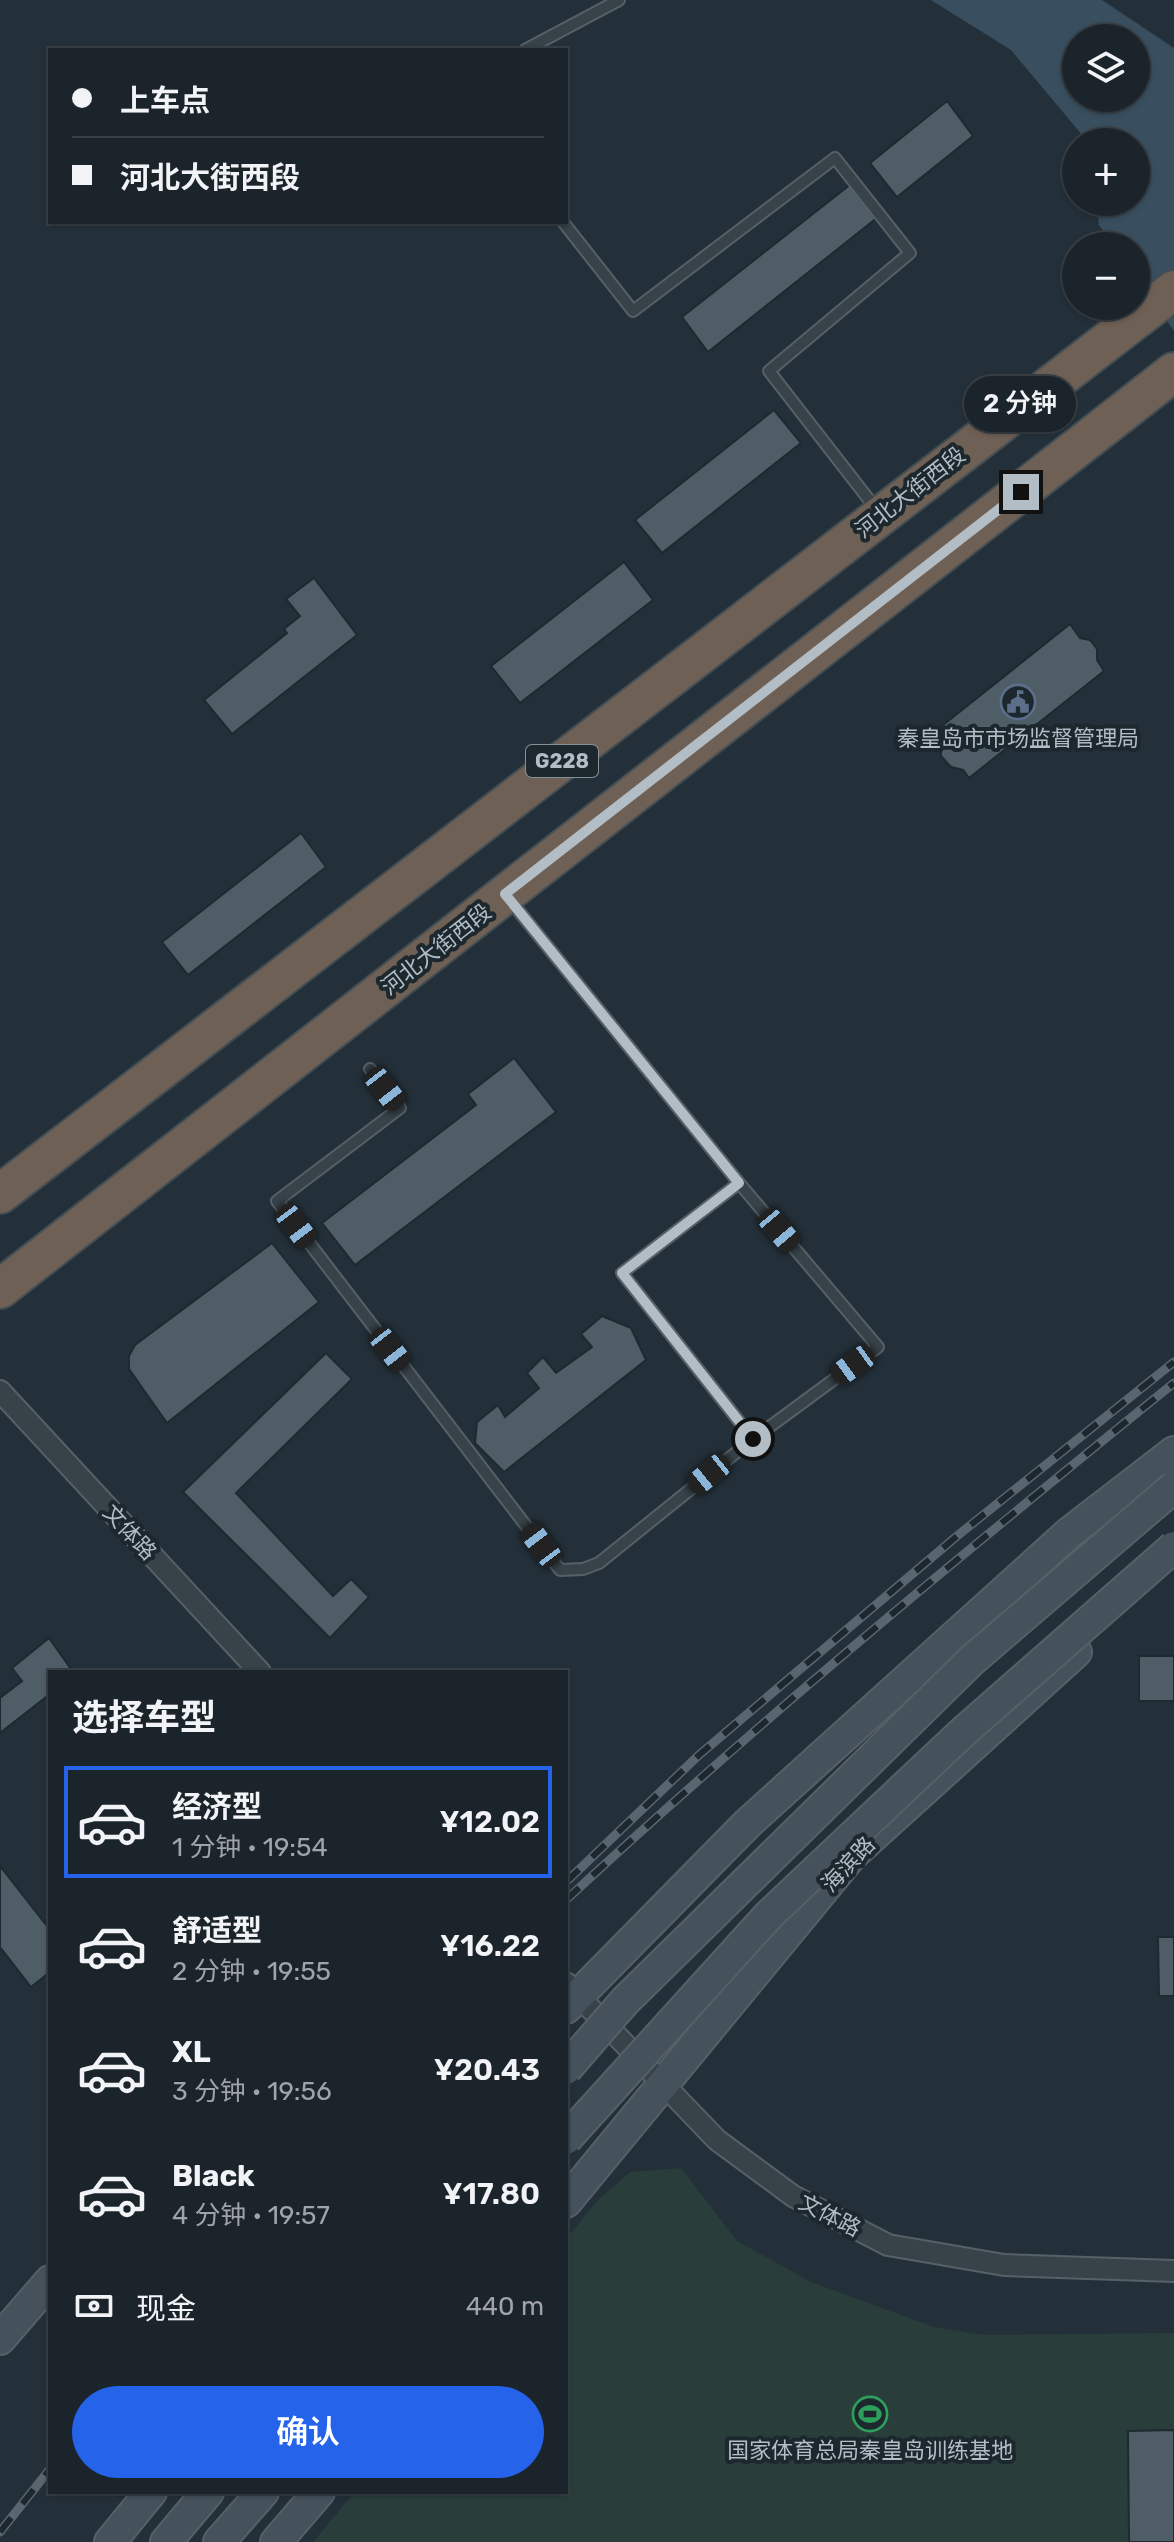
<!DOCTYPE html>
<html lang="zh">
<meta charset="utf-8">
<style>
:root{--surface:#1b242b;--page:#283037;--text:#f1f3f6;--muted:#a0a4a9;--line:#394147;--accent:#2563eb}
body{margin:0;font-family:Rubik,"Noto Sans SC",sans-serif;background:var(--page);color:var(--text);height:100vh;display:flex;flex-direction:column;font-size:30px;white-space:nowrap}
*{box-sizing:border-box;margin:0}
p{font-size:26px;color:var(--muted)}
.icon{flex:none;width:44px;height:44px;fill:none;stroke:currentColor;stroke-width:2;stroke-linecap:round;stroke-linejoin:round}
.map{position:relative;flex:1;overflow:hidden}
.panel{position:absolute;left:48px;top:1670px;width:520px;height:824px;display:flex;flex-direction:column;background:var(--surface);border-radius:0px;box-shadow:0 2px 6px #0004,0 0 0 2px var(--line)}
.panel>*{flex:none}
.hud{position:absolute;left:48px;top:48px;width:520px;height:176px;border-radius:0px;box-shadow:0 2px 6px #0004,0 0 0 2px var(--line);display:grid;align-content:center;height:176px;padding:0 24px;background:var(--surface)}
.buttons{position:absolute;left:1062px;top:24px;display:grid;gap:16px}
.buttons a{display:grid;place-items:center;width:88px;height:88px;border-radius:50%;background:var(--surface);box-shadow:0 2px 6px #0004,0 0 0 2px var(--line);font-size:40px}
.end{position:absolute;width:36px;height:36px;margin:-18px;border:10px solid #b2bdc5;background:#111;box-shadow:0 0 0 4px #111}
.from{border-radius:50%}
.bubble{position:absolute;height:56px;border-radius:28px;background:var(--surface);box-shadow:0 2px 6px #0004,0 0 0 2px var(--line);font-size:26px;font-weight:600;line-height:56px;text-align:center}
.car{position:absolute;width:24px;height:48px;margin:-24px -12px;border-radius:10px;box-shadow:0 0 6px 2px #0007;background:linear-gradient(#222 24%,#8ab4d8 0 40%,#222 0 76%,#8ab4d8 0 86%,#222 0)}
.hud b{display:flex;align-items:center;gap:28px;height:76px;font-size:30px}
.hud b+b{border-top:2px solid var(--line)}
.hud i{width:20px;height:20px;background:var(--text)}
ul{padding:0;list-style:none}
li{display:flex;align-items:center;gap:24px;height:112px;margin:0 16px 12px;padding:0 8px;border:4px solid transparent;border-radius:0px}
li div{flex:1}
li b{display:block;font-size:30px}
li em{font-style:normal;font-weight:600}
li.selected{border-color:var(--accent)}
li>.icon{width:72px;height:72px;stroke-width:1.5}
h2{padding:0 24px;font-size:36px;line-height:96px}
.pay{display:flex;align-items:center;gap:20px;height:88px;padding:0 24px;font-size:30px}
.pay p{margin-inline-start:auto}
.primary-button{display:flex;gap:16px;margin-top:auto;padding:16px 24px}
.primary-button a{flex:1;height:92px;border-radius:48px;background:var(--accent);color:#fff;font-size:32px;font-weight:600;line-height:92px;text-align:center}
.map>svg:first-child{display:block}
.green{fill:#293e3b}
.water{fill:#394f5f;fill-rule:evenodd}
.building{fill:#4f5d67;stroke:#1e2930;stroke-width:2}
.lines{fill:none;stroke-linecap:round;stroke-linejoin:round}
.lane-casing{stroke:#556067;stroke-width:14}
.street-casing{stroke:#556067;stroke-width:24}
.secondary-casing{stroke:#556067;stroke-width:34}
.highway-casing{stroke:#424d54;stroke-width:42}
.lane{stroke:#374249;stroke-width:10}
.street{stroke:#374249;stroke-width:20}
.secondary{stroke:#45525c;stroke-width:30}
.highway{stroke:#6f6055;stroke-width:38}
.rail-casing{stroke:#596670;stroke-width:9}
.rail{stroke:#1c272e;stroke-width:6;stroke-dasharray:18;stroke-linecap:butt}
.secondary-bridge-casing{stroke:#556067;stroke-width:34;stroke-linecap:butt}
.secondary-bridge{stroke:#45525c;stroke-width:30}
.route{stroke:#b2bdc5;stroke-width:10}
.labels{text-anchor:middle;stroke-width:8;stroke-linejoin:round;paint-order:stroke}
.shield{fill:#1c272e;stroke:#859098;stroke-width:2}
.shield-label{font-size:20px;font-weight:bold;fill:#b2bdc5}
.street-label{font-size:22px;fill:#b2bdc5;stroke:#1c272e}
.poi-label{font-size:22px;fill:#b2bdc5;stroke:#1c272e}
</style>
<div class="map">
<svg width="1174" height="2542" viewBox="0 0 1174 2542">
<rect width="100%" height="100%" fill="#243039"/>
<path class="green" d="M681 2168 737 2241 811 2282 934 2327 983 2335 1174 2333V2542H313L355 2492H566V2239L600 2198 630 2172Z"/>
<path class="water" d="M931 0H1102L1174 48V331L1136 277V246H1114L1099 225 1096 202H1136V142H1088L1011 50ZM1076 38H1136V98H1076Z"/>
<path class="building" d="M947 101 973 136 897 197 870 163Z
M851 184 878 217 708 352 682 317Z
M774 410 801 443 662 553 635 520Z
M624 562 653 600 520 703 491 666Z
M314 578 357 635 232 734 204 700 287 633 284 629 300 616 286 599Z
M1070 624 1080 638 1090 640 1097 649V660L1104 671 969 778 963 770 951 767 941 756V743L933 733Z
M301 833 326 867 188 975 162 942Z
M514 1058 556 1112 355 1265 322 1223 476 1105 468 1094Z
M272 1243 319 1302 167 1423 129 1369V1356L135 1345Z
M602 1316 631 1328 646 1360 504 1472 475 1443 477 1422 498 1405 505 1417 539 1388 527 1373 543 1357 556 1373 592 1347 581 1334Z
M326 1353 352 1379 236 1493 333 1596 351 1579 369 1597 330 1638 183 1492Z
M49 1638 73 1672H50V1694L0 1733V1698L22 1681 12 1668Z
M1139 1656H1174V1701H1139Z
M0 1866 50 1930V1972L31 1987 0 1947Z
M1158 1937H1174V1996H1159Z
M1174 2430V2542H1129L1128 2431Z"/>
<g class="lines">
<g class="lane-casing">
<path id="lane" d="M525 50 619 0
M563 222 633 311 835 158 910 253 769 371 877 510
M370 1069 400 1108 277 1201 560 1570 583 1569 599 1563 753 1439 878 1347 739 1183 509 899
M739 1183 622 1273 753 1439"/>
</g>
<g class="street-casing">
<path id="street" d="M0 1391 260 1672
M566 1983 717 2140 793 2196 888 2245 1004 2265 1174 2271"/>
</g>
<g class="secondary-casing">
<path id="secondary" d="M566 2008 748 1823 1069 1533 1174 1452
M566 2202 851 1856 1076 1652
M0 2339 50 2281
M110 2542 151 2492
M166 2542 208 2492
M219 2542 263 2492
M276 2542 319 2492"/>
</g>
<g class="highway-casing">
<path id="highway" d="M0 1194 1174 290
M0 1289 1174 372"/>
</g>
<use href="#lane" class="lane"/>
<use href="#street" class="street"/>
<use href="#secondary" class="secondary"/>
<use href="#highway" class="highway"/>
<g class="rail-casing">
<path id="rail" d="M566 1882 699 1755 957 1536 1174 1362
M566 1900C761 1719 967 1550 1174 1383
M0 2532 50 2469"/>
</g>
<use href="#rail" class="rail"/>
<g class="secondary-bridge-casing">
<path id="secondary-bridge" d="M566 2069 625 2001 971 1661 1174 1487
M566 2139 769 1915 962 1733 1174 1547"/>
</g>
<use href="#secondary-bridge" class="secondary-bridge"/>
</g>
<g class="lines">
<path class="route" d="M753 1439 622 1273 739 1183 505 894 1021 492"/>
</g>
<defs>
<g id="civic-ring" transform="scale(1.8)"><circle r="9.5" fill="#1c272e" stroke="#5c6f8a" stroke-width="1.5"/><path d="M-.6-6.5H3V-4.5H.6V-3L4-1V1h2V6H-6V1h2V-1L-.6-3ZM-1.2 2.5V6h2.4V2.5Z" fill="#5c6f8a"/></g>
<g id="stadium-ring" transform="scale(1.8)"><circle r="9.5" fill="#1c272e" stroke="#2e9e5b" stroke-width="1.5"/><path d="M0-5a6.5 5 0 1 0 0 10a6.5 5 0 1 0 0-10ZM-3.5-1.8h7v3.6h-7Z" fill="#2e9e5b"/></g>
</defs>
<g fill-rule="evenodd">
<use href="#civic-ring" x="1018" y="702"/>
<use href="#stadium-ring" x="870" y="2414"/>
</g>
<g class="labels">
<rect class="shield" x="526" y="745" width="72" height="32" rx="6"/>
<g class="shield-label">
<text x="562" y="768">G228</text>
</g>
<g class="street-label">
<text transform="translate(910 492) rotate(-38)" y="8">河北大街西段</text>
<text transform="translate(436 949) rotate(-38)" y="8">河北大街西段</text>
<text transform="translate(130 1532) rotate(47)" y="8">文体路</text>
<text transform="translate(848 1864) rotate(-47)" y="8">海滨路</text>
<text transform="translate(830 2215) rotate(27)" y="8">文体路</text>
</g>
<g class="poi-label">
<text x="1018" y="746">秦皇岛市市场监督管理局</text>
<text x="870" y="2458">国家体育总局秦皇岛训练基地</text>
</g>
</g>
</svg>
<div class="buttons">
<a><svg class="icon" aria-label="layers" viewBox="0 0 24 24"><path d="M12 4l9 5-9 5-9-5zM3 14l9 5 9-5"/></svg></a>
<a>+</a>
<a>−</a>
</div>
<i class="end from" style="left:753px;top:1439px"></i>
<i class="end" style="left:1021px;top:492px"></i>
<div class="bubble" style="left:964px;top:376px;width:112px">2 分钟</div>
<i class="car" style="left:385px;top:1089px;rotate:142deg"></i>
<i class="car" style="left:296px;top:1226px;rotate:143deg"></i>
<i class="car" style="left:779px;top:1230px;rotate:140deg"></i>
<i class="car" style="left:390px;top:1349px;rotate:142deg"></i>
<i class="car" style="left:853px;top:1365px;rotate:234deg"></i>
<i class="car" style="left:709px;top:1474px;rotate:231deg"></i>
<i class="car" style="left:541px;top:1545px;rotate:323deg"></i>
<div class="hud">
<b><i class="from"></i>上车点</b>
<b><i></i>河北大街西段</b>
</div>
<section class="panel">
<h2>选择车型</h2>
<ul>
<li class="selected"><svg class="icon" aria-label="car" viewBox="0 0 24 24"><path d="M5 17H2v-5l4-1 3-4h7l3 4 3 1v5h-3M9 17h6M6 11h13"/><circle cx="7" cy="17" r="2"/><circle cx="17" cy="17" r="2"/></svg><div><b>经济型</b><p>1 分钟 · 19:54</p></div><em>¥12.02</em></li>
<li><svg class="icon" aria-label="car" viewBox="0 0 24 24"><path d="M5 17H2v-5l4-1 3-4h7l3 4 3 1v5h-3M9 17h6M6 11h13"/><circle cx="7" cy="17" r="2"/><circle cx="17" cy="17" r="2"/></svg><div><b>舒适型</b><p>2 分钟 · 19:55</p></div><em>¥16.22</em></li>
<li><svg class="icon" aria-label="car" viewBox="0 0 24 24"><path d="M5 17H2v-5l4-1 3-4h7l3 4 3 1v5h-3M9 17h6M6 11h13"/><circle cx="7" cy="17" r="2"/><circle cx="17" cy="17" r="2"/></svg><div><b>XL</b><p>3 分钟 · 19:56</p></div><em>¥20.43</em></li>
<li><svg class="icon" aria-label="car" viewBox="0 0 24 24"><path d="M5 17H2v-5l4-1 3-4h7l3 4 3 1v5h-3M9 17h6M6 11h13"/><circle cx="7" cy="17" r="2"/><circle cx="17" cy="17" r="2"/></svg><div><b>Black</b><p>4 分钟 · 19:57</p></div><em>¥17.80</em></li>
</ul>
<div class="pay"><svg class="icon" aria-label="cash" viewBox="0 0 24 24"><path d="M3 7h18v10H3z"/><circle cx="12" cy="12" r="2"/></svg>现金<p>440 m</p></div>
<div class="primary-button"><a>确认</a></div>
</section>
</div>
